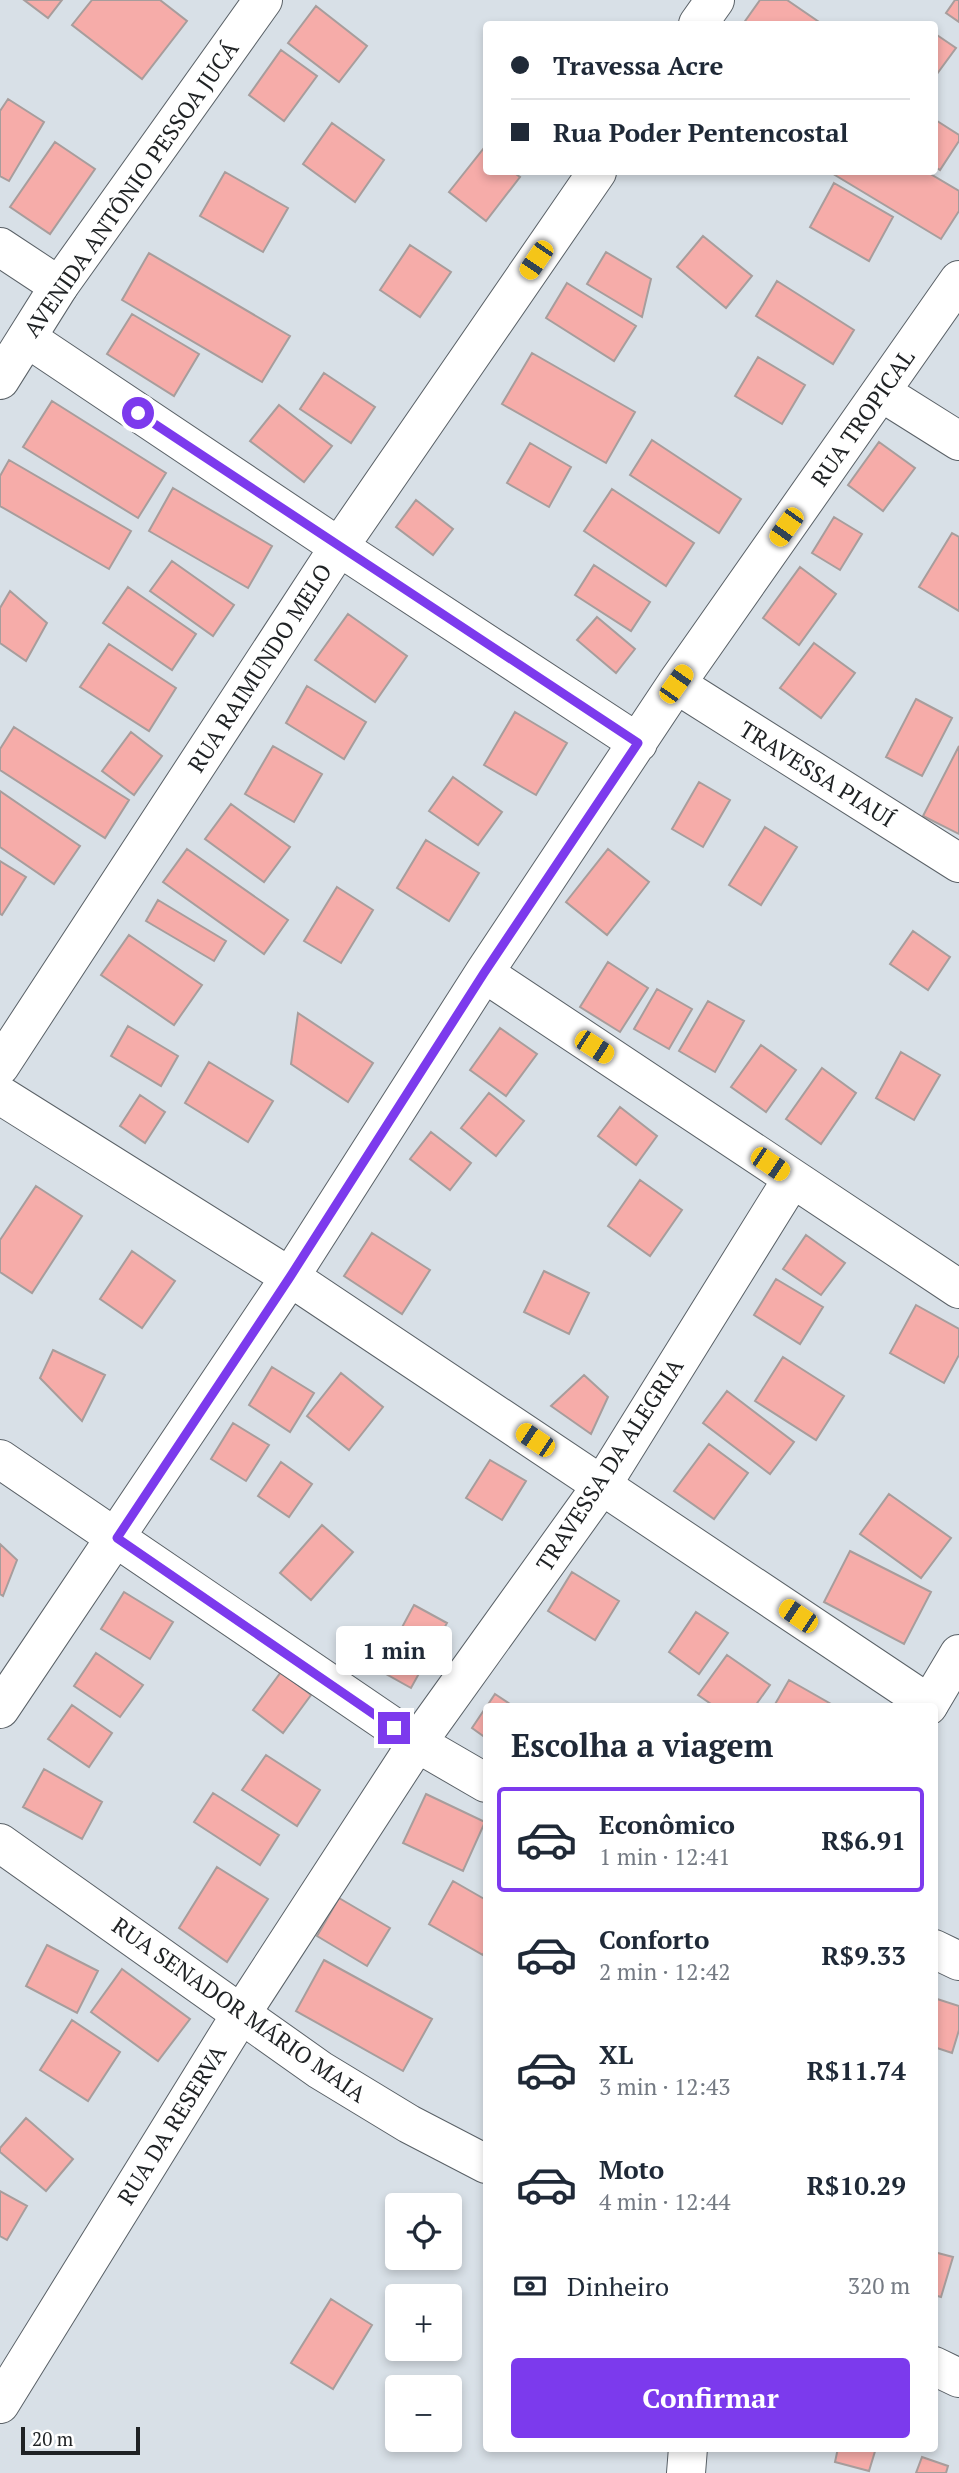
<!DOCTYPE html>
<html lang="pt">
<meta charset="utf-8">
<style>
:root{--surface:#fff;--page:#f6f6f7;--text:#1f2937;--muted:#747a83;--line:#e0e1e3;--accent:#7c3aed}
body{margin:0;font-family:"PT Serif",serif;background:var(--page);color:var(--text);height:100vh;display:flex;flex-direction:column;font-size:26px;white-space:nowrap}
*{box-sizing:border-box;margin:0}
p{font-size:23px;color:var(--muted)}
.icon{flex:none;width:38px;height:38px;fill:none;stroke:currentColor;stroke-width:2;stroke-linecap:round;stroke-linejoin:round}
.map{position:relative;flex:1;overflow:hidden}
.side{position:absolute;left:483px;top:1703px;width:455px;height:749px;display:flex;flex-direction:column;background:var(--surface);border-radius:7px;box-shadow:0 4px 10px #0003}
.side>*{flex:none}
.hud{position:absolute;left:483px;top:21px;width:455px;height:154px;border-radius:7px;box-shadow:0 4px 10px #0003;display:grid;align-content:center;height:154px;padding:0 28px;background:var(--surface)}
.buttons{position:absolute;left:385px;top:2193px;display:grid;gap:14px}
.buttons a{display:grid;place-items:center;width:77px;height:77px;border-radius:7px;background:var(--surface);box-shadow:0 4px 10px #0003;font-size:35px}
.scale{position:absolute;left:21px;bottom:18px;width:119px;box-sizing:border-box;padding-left:7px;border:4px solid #1f2224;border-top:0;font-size:19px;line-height:24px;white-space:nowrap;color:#1f2224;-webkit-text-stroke:5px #fff;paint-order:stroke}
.end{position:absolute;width:32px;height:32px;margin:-16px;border:9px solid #7c3aed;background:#fff;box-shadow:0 0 0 4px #fff}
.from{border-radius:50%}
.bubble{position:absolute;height:49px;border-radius:7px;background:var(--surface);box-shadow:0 4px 10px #0003;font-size:23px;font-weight:700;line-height:49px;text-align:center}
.car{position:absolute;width:21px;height:42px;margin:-21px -10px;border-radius:9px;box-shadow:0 0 5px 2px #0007;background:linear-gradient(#f5c518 24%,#345 0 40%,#f5c518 0 76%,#345 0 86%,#f5c518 0)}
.hud b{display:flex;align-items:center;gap:24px;height:66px;font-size:26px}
.hud b+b{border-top:2px solid var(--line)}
.hud i{width:18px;height:18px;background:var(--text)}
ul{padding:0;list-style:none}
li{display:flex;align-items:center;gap:21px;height:105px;margin:0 14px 10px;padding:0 14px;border:4px solid transparent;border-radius:7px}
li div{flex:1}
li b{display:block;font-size:26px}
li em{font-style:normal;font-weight:700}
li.current{border-color:var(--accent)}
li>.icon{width:63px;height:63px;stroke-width:1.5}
h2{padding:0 28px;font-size:32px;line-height:84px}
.pay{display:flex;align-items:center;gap:18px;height:77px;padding:0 28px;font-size:26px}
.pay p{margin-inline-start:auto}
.button{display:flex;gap:14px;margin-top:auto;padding:14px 28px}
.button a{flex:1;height:80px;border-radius:7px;background:var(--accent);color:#fff;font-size:28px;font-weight:700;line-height:80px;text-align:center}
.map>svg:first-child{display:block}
.building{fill:#f6aca9;stroke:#a79d9c;stroke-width:2}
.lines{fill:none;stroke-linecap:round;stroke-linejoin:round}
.street-casing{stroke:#5a6167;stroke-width:40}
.secondary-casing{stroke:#5a6167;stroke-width:40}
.street{stroke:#fff;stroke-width:38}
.secondary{stroke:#fff;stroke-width:38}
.route{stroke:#7c3aed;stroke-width:9}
.labels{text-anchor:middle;stroke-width:7;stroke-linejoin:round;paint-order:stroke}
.street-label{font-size:23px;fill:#1f2224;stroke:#fff}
</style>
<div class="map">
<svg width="959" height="2473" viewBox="0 0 959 2473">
<rect width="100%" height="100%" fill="#d8e0e7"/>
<path class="building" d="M24 0H62L48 18Z
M92 0H160L187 21 142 79 72 25Z
M760 0H787L822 24H743Z
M955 0H959V22L946 13Z
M316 6 367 46 339 82 288 43Z
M934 33 956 48 934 78Z
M281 50 317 76 284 121 249 95Z
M8 99 44 122 9 181 0 176V111Z
M934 119 959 135V141L940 170 934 166Z
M332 123 384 160 355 202 303 164Z
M55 142 95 169 50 234 10 207Z
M484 148 486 151V172H513L520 177 486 221 449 192Z
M225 172 288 208 263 252 200 216Z
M830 172H927L959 191V211L941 239Z
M834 183 893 217 869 261 810 227Z
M703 236 752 276 726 308 677 267Z
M410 245 451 272 420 317 380 290Z
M606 252 651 279 642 317 587 284Z
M149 253 290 336 262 382 122 300Z
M777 281 854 330 833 364 756 316Z
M567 283 636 326 614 361 546 318Z
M132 314 199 354 174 396 107 354Z
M532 353 635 412 606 463 502 404Z
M758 357 805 385 782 424 735 396Z
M324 373 375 407 351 443 300 409Z
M52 401 166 473 138 518 23 447Z
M279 405 332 446 304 482 250 441Z
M652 440 741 499 719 533 630 475Z
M879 442 915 468 883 511 848 485Z
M530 443 571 467 549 507 507 483Z
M9 460 131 531 109 569 0 506V476Z
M173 488 272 546 248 588 149 531Z
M612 489 694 543 666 586 584 531Z
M416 500 453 529 433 555 396 527Z
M834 517 862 534 840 570 812 553Z
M952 533 959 537V611L919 587Z
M172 561 234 605 213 636 150 591Z
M594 565 650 602 631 631 575 595Z
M800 567 836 594 799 645 763 618Z
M128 587 196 634 172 670 103 623Z
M10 591 47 623 26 661 0 643V608Z
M348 614 407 656 375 702 315 660Z
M597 617 635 649 616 673 577 640Z
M814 643 855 673 821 718 780 688Z
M109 644 176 688 149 731 80 687Z
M307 686 366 722 344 759 286 723Z
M916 699 952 718 922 776 886 757Z
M515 712 567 743 536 795 484 765Z
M14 727 129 800 105 838 0 770V749Z
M131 732 162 756 134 795 102 771Z
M273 746 322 774 294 822 245 794Z
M959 746V834L923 816Z
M453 777 502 812 478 845 429 811Z
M699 782 730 800 703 847 672 829Z
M0 791 80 846 54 884 0 847Z
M231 804 290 847 264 882 205 839Z
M765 827 797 847 761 905 729 885Z
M426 840 479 873 449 921 397 888Z
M187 849 288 920 264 954 163 882Z
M608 849 649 882 607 935 566 902Z
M0 861 26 877 2 915 0 914Z
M337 887 373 910 341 963 304 941Z
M158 900 226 941 214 961 146 921Z
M913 931 950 957 928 990 890 964Z
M129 935 202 985 174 1025 101 975Z
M608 962 648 988 620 1032 580 1007Z
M657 989 692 1009 669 1049 634 1029Z
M708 1001 744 1021 715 1072 679 1051Z
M298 1013 373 1063 348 1102 291 1064Z
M128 1026 178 1056 161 1086 111 1056Z
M500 1028 537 1054 506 1096 470 1070Z
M761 1045 796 1070 766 1112 731 1087Z
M901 1052 940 1075 914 1120 876 1098Z
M209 1062 273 1101 248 1142 185 1103Z
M822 1068 856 1093 821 1144 786 1119Z
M489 1093 524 1121 496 1156 461 1128Z
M140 1095 165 1112 145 1143 120 1126Z
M620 1107 657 1136 636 1165 598 1136Z
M431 1132 471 1163 450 1190 410 1159Z
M640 1180 682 1210 650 1256 608 1226Z
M36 1186 82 1216 32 1293 0 1272V1240Z
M372 1233 430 1270 402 1314 344 1276Z
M806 1235 845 1263 821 1295 783 1269Z
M132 1251 175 1281 142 1328 100 1299Z
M544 1271 589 1293 569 1334 524 1312Z
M776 1279 823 1307 800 1344 754 1315Z
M916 1305 959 1329V1355L944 1383 890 1353Z
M53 1350 105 1375 82 1421 40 1378Z
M783 1357 844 1396 816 1440 755 1401Z
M272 1367 314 1393 290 1432 249 1405Z
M341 1373 383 1407 349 1450 307 1416Z
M584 1375 608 1397 591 1434 551 1406Z
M727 1391 794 1442 770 1474 703 1423Z
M233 1423 269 1445 246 1481 211 1459Z
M709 1444 748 1473 714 1519 674 1491Z
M490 1460 526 1481 502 1520 466 1498Z
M281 1462 312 1484 289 1517 258 1496Z
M889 1494 951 1538 921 1578 860 1534Z
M322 1525 353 1552 311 1600 280 1573Z
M0 1544 17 1560 3 1596 0 1594Z
M850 1551 931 1592 904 1644 824 1602Z
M572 1572 619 1601 595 1640 548 1611Z
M124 1592 173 1622 150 1659 101 1629Z
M414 1605 447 1623 411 1688 379 1670Z
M696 1612 728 1633 699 1674 669 1652Z
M96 1653 143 1685 120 1717 74 1686Z
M727 1655 770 1685 755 1706H714L698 1695Z
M281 1672 311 1695 283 1733 253 1710Z
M789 1680 831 1704 829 1706H774Z
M495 1694 513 1706H487Z
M72 1705 112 1733 89 1767 48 1739Z
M486 1707V1738L472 1728Z
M266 1755 320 1790 297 1826 242 1790Z
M44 1769 102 1802 82 1839 23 1807Z
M213 1793 279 1835 260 1865 194 1822Z
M426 1794 485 1822 463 1871 403 1843Z
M217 1867 268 1899 227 1962 179 1928Z
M453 1881 486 1900V1948L483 1955 429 1924Z
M339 1898 390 1928 367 1966 317 1936Z
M47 1945 98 1971 77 2013 26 1986Z
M324 1960 432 2019 403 2071 296 2011Z
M122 1969 190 2019 158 2061 91 2012Z
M934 1998 959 2006V2030L952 2053 934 2047Z
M72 2020 120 2052 88 2101 40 2070Z
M26 2118 73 2159 46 2191 0 2152V2148Z
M0 2191 27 2206 7 2240 0 2236Z
M934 2252 953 2257 941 2297 934 2295Z
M331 2299 372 2325 333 2389 291 2363Z
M838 2448H876L869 2471 835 2462Z
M922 2457 948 2466 946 2473H916Z"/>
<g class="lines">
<g class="street-casing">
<path id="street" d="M698 24 715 0
M0 247 59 286
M27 338 339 547 638 743
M881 392 959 441
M676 684 959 863
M484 973 959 1289
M0 1066 339 547 597 172
M0 1095 290 1277 929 1704
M0 1459 417 1743 486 1783
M0 1709 290 1277 484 973 676 684 959 280
M934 1949 959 1961
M0 2404 241 2014 417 1743 602 1485 792 1179
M686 2473 688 2448"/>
</g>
<g class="secondary-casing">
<path id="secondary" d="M0 380 59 286 263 0
M928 1706 959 1654
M0 1843 320 2070 409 2124 486 2164
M934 2366 959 2378"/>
</g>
<use href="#street" class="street"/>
<use href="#secondary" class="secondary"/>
</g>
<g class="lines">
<path class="route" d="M138 413 638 743 484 973 290 1277 117 1538 394 1728"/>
</g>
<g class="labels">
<g class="street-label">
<text transform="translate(131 189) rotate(-55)" y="8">AVENIDA ANTÔNIO PESSOA JUCÁ</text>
<text transform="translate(863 418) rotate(-55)" y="8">RUA TROPICAL</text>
<text transform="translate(260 668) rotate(-57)" y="8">RUA RAIMUNDO MELO</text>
<text transform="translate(817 774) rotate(32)" y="8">TRAVESSA PIAUÍ</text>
<text transform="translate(610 1465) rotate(-57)" y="8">TRAVESSA DA ALEGRIA</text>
<text transform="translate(239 2010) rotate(35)" y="8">RUA SENADOR MÁRIO MAIA</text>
<text transform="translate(172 2125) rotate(-58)" y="8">RUA DA RESERVA</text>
</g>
</g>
</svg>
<div class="buttons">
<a><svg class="icon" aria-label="locate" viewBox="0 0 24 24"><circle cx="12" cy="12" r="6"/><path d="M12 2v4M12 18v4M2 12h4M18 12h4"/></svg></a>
<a>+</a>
<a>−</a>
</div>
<div class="scale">20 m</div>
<i class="end from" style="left:138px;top:413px"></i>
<i class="end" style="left:394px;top:1728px"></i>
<div class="bubble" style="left:336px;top:1626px;width:116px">1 min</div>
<i class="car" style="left:536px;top:260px;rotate:214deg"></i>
<i class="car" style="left:786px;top:527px;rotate:215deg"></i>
<i class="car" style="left:676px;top:684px;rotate:35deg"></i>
<i class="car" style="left:594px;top:1047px;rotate:123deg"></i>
<i class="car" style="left:770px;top:1164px;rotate:124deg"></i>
<i class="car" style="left:535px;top:1440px;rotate:304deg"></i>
<i class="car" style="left:798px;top:1616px;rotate:304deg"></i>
<div class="hud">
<b><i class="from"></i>Travessa Acre</b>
<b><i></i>Rua Poder Pentencostal</b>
</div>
<section class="side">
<h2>Escolha a viagem</h2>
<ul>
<li class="current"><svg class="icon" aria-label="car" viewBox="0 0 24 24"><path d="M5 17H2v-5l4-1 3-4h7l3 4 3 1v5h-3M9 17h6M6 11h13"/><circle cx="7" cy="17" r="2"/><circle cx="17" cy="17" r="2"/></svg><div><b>Econômico</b><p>1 min · 12:41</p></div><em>R$6.91</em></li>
<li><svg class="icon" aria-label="car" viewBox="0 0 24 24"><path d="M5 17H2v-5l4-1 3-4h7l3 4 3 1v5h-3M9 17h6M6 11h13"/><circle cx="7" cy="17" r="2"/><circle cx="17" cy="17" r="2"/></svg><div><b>Conforto</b><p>2 min · 12:42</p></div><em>R$9.33</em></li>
<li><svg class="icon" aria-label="car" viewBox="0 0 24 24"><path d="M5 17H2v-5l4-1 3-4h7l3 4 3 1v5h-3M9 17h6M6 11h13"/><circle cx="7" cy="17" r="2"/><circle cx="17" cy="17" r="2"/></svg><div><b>XL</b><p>3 min · 12:43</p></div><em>R$11.74</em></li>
<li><svg class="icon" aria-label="car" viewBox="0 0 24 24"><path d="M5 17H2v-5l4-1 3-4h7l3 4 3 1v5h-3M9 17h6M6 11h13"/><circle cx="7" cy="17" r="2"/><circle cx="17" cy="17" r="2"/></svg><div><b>Moto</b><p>4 min · 12:44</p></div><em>R$10.29</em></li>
</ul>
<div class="pay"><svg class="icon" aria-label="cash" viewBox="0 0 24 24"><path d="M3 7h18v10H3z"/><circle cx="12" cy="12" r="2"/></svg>Dinheiro<p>320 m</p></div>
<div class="button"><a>Confirmar</a></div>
</section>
</div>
